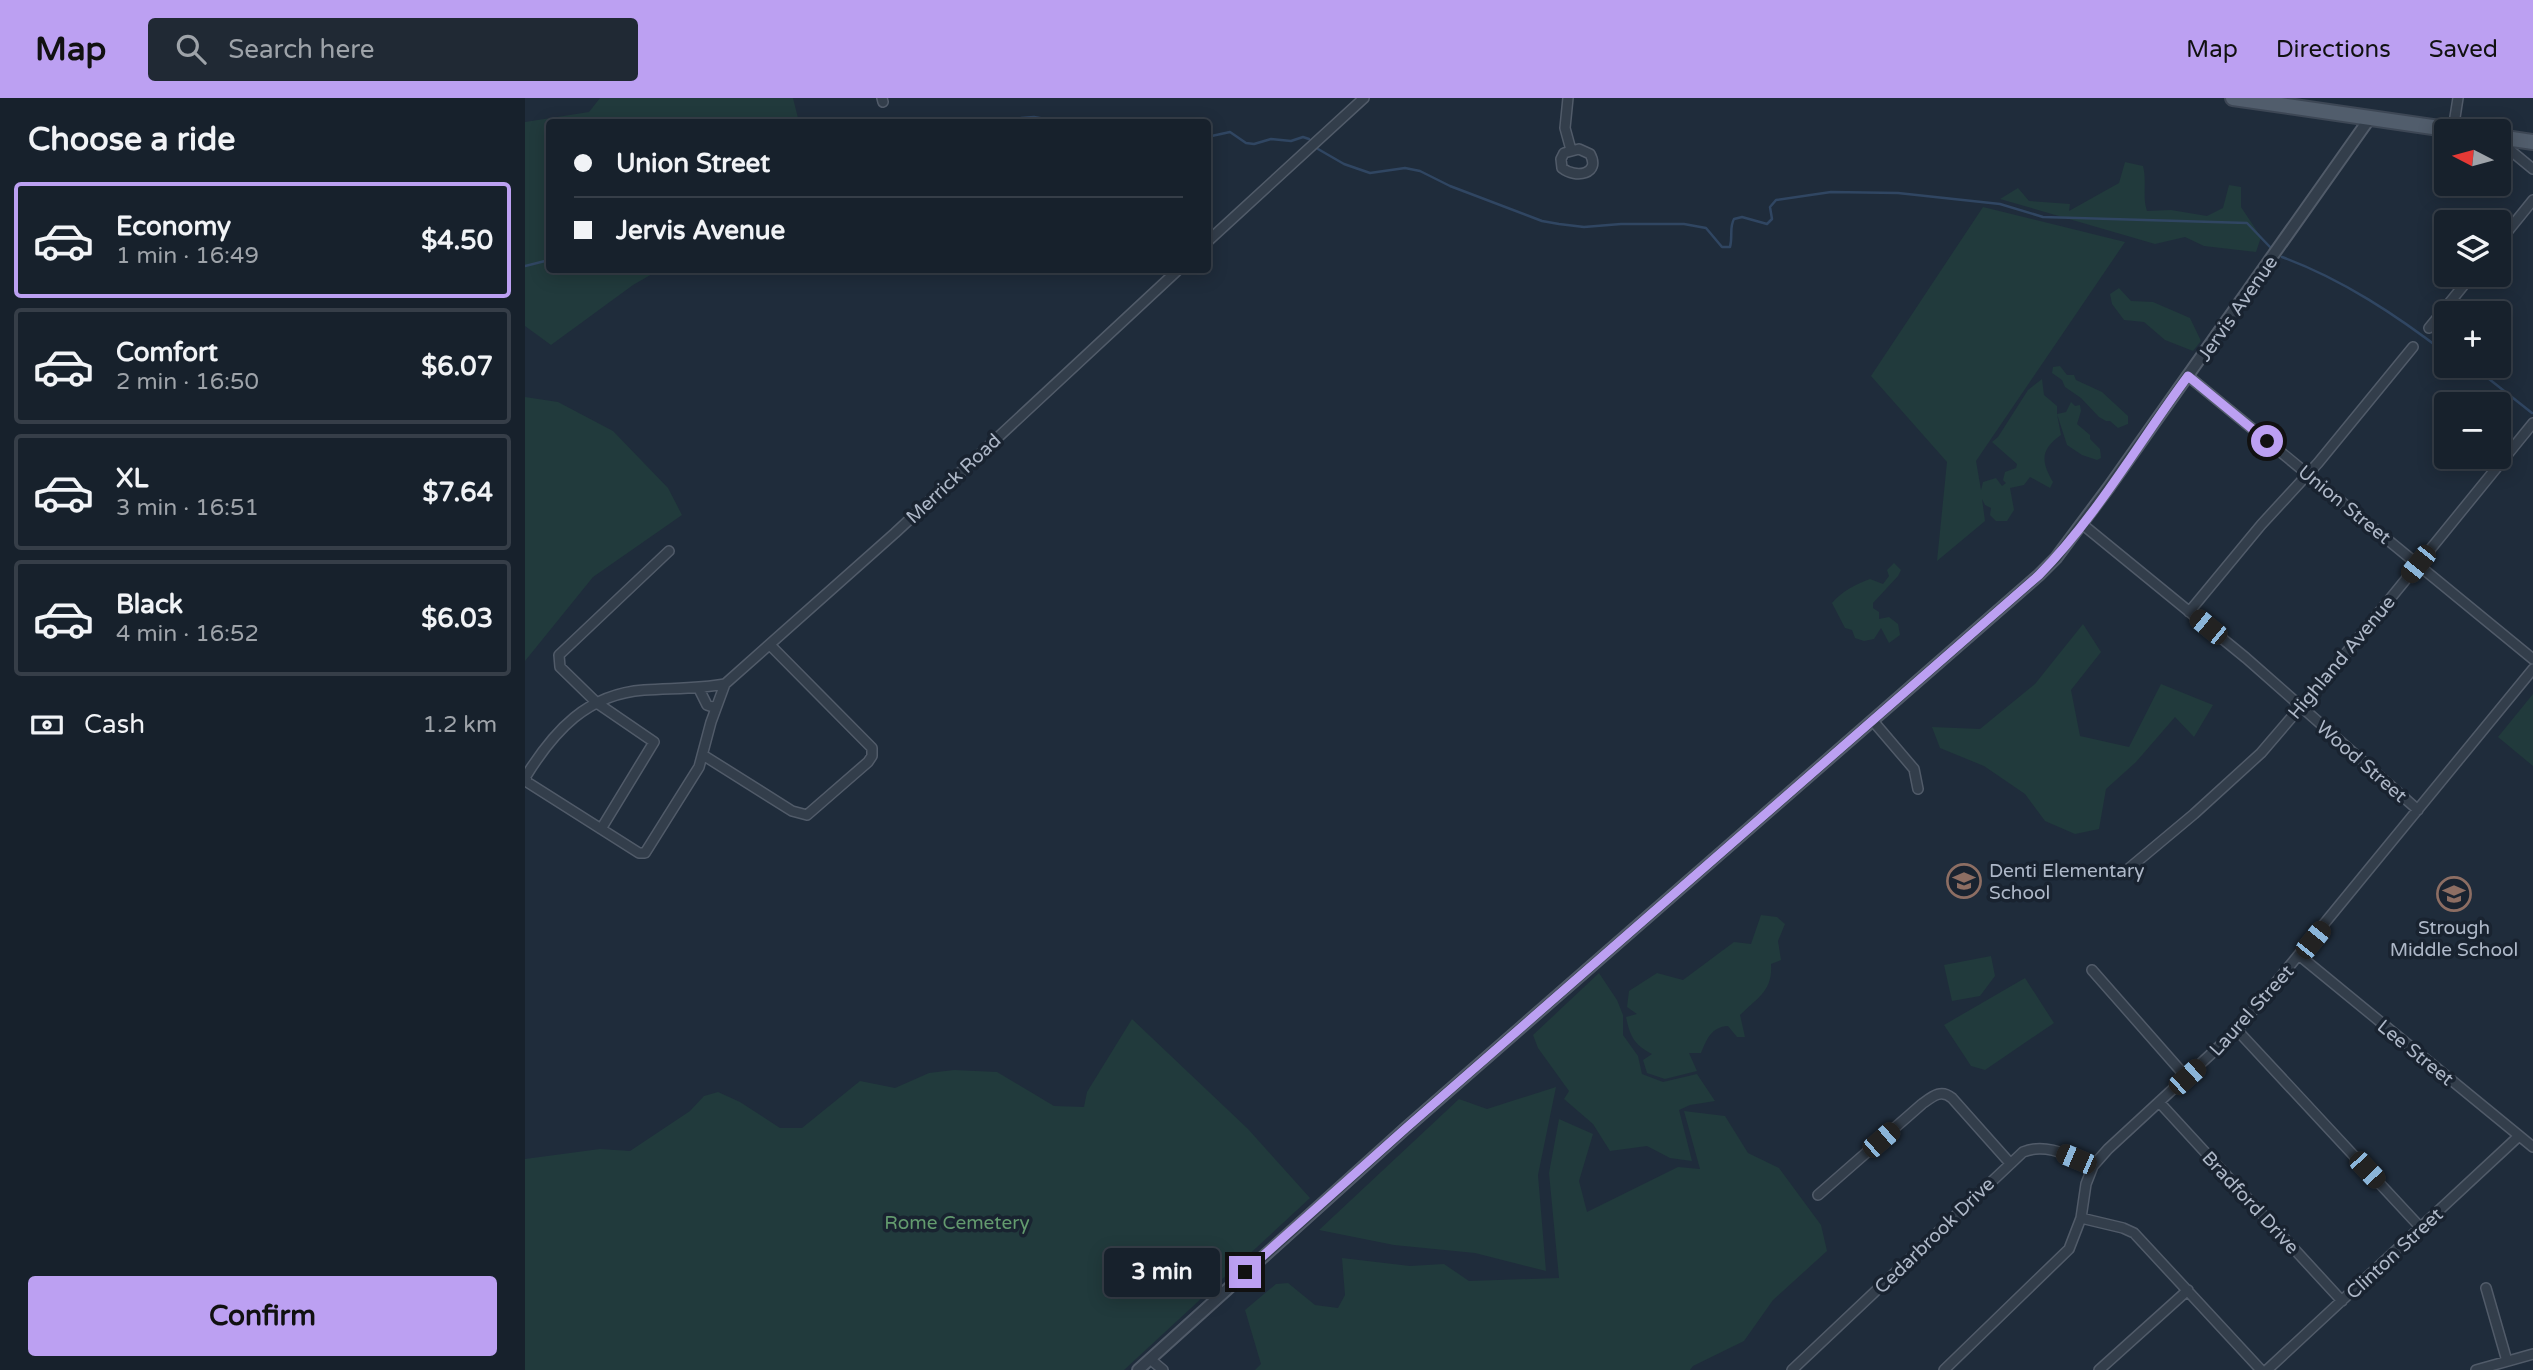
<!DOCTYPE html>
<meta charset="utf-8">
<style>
:root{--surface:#17212c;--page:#202934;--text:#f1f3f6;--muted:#9ea3a9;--line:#363e48;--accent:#bca0f2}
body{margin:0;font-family:"Varela Round",sans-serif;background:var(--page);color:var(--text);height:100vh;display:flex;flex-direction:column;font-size:26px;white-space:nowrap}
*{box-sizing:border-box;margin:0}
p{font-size:23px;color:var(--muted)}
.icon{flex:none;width:38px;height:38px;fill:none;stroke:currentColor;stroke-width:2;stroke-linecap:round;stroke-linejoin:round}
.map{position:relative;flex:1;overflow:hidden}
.drawer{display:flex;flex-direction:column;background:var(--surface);width:525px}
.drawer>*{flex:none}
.hud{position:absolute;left:21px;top:21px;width:665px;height:154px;border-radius:7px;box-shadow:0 4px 18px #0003,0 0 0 2px var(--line);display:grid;align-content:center;height:154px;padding:0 28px;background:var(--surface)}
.needle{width:46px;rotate:276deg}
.controls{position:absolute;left:1909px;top:21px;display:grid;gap:14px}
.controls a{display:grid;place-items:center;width:77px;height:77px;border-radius:7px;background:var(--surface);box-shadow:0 4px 18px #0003,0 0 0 2px var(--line);font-size:35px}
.end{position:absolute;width:32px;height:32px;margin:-16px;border:9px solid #bca0f2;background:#111;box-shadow:0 0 0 4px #111}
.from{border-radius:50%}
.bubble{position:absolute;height:49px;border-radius:7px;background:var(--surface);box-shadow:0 4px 18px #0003,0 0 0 2px var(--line);font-size:23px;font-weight:700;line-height:49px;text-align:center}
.car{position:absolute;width:21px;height:42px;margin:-21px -10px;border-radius:9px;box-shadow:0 0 5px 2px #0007;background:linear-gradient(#222 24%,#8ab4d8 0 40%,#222 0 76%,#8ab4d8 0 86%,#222 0)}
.hud b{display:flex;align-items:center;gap:24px;height:66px;font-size:26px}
.hud b+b{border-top:2px solid var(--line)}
.hud i{width:18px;height:18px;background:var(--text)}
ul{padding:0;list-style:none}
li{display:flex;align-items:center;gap:21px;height:116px;margin:0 14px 10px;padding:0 14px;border:4px solid var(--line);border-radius:7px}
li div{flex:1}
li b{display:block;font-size:26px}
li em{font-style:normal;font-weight:700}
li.selected{border-color:var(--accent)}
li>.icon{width:63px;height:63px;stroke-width:1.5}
h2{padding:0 28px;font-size:32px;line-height:84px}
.pay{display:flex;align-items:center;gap:18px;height:77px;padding:0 28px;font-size:26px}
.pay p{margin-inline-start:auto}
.cta{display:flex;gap:14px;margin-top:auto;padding:14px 28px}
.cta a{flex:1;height:80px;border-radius:7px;background:var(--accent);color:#111;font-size:28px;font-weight:700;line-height:80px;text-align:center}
header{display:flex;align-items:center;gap:42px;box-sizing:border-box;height:98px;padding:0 35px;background:var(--accent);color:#111}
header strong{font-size:33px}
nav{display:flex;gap:38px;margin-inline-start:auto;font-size:24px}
.search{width:490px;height:63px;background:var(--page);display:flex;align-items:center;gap:18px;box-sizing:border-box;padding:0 24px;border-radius:7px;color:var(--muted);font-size:26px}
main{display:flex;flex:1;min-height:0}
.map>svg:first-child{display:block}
.green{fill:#213a3c}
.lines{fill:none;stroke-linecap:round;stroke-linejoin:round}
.stream{stroke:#304662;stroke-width:2.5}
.minor-casing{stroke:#515b69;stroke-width:12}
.tertiary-casing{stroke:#515b69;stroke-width:14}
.primary-casing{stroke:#3d4755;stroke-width:18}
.minor{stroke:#333e4b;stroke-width:9}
.tertiary{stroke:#333e4b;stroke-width:10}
.primary{stroke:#515d6c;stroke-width:14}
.route{stroke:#bca0f2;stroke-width:9}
.labels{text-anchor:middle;stroke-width:7;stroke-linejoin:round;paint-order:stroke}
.street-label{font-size:19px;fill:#aeb8c8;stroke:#192330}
.poi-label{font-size:19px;fill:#aeb8c8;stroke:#192330;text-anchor:start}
.park-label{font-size:19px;fill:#639a6e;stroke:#192330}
</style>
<header>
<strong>Map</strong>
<div class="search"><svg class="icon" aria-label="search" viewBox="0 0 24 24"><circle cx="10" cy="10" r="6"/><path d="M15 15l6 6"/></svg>Search here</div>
<nav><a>Map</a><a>Directions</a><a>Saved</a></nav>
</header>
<main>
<section class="drawer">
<h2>Choose a ride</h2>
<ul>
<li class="selected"><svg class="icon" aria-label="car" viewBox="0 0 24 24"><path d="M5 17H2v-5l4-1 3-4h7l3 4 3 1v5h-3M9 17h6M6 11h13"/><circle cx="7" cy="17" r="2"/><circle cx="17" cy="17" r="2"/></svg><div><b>Economy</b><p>1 min · 16:49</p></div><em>$4.50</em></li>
<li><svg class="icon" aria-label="car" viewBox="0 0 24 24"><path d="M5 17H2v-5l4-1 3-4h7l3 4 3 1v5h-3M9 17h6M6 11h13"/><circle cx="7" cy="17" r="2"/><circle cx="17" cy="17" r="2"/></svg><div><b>Comfort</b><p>2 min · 16:50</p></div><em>$6.07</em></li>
<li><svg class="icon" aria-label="car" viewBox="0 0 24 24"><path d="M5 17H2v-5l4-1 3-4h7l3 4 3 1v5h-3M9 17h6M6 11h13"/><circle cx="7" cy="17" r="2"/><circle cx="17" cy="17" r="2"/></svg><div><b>XL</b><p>3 min · 16:51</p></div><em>$7.64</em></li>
<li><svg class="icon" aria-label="car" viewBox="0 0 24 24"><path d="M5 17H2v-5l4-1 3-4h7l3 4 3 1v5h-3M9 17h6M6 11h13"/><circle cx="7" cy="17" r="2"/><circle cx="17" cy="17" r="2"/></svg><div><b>Black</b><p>4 min · 16:52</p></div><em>$6.03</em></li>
</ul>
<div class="pay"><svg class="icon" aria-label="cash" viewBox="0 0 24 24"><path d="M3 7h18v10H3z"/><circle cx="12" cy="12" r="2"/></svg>Cash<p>1.2 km</p></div>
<div class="cta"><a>Confirm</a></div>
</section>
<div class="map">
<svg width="2008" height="1272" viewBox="0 0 2008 1272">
<rect width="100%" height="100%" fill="#1f2c3b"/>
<path class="green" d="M75 0H268L274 24H24V172H134L108 187 26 247 0 228V24L64 14Z
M1600 64 1618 68C1622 83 1617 99 1622 113L1646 112 1682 118 1698 110 1704 87 1716 89V109L1736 139 1731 154 1679 148 1660 139 1630 146 1475 101 1493 90 1504 103 1545 106 1544 113 1594 85Z
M1458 109 1600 144 1451 363 1456 392 1458 384 1471 380 1477 388 1481 385 1478 382 1480 374 1491 370 1492 366 1467 344 1473 339 1503 292 1517 281 1519 297 1532 308V316L1541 314 1546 304 1550 308 1555 307 1556 313 1552 326 1565 337V341L1575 351 1576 360 1572 362 1557 357 1542 347 1532 316 1536 337C1515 352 1516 363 1528 384L1525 390 1505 379 1499 387 1485 390 1489 412 1482 423H1471L1465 417 1466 410 1460 407 1457 401 1460 423 1412 463 1422 364 1346 278Z
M1594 190 1606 203 1628 204 1665 220 1676 243 1668 253 1640 242 1619 224 1599 222 1587 206 1585 196Z
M1535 268 1542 277H1549L1551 282 1577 294 1603 318V326L1593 330 1585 323H1581L1574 319 1556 300 1540 289 1537 282 1527 275 1528 269Z
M0 299 33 304 88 333 143 390 157 417 68 479 0 563Z
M1369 465 1376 472 1373 478 1348 505V510L1354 514V521L1364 519 1373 526 1375 537 1364 545 1356 530 1349 541 1339 543 1330 540 1327 532 1320 530 1307 505C1317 493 1331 486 1345 481L1358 486 1364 478 1362 472Z
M1558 526 1576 554 1546 592 1555 638 1604 649 1636 586 1688 607 1669 639 1650 619 1611 664 1581 691 1574 731 1550 736 1520 723 1500 696 1459 668 1415 650 1407 629 1455 631 1510 586Z
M2008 596V668L1973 639Z
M1236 817 1252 819 1260 826 1253 843 1256 862 1246 866C1248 893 1232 900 1215 917L1220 939H1212L1203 928C1186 929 1182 941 1176 955H1164L1172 973 1140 981 1122 975 1118 962 1127 956C1109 947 1105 938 1101 919L1112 916 1102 909 1104 893 1132 875 1158 882 1209 844 1226 846Z
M1466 858 1470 878 1455 898 1427 903 1419 867Z
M1074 875 1092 902 1098 917V937L1113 958 1117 976 1138 984 1172 976 1190 1003 1165 1007 1154 1012 1167 1063 1145 1060 1122 1048 1085 1053 1068 1026 1039 1001 1044 993 1013 950 1008 937Z
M1500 880 1529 925 1460 972 1446 968 1419 927Z
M607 921 723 1031 785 1100 599 1272H0V1061L75 1051 105 1053 165 1013 179 998 193 994 215 1004 255 1030H277L335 983 370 990 404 975 429 972 472 974 529 1008 559 1009 562 994Z
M1031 989 1013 1077 1021 1173 950 1155 869 1147 794 1132 934 1001 962 1011Z
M1159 1013 1200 1018 1223 1055 1254 1070 1296 1127 1302 1153 1248 1202 1219 1243 1168 1268 1165 1272H730L736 1266 720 1212 751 1186 763 1185 790 1207 813 1210 820 1197 817 1160 885 1168 919 1166 944 1183 1034 1180 1024 1075 1034 1021 1068 1036 1054 1083 1062 1114 1153 1069 1175 1071Z"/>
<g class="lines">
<path class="stream" d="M459 24H462
M493 24 496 20 509 19 526 22 528 24
M682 39 705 34 721 45 729 46 746 41 766 43 778 39 784 41
M793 51 819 66 845 75 880 70 895 73 925 88 1017 123 1034 126 1059 129 1096 126H1159L1181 130 1197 149H1205C1208 138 1204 130 1209 121L1217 119 1242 126 1247 121 1245 109 1251 102 1306 94 1373 95 1475 106 1518 119 1722 125 1745 149
M1757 159C1817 181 1871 217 1922 256
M0 168 24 162
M1938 268 1959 277 2007 315"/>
<g class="minor-casing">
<path id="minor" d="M357 0 358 4
M1043 0 1040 30 1046 52
M1928 32 1933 0
M1974 43 2008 71
M1054 51 1065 56C1076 76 1051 81 1037 70L1036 61 1039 55Z
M682 144 839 0
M1974 144 2008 102
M1904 230 1947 177
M1663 278 2008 561
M1557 426 1721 560 1893 712
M1664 514 1736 427 1793 365 1888 249
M200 586C173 591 147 590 119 592 62 596 29 633 1 678L2 684 114 755H120L174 669 186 624 200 586 370 435 653 172
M174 591 182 607 191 610
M1348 623 1389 671 1393 691
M178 657 267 713 282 717 343 664 347 658V650L245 547
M76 731 129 644 72 605 35 569 34 557 144 453
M1602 772 1669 716 1736 655 1808 571 2008 325
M1775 858 2008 1049
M1567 872 1662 980
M1712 932 1896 1130
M1634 1004 1817 1203
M1293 1097 1397 1006C1408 998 1416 991 1427 1000L1484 1064
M1556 1120 1598 1130 1609 1135 1736 1272
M1961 1190 1982 1263
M625 1261 638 1272
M1267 1272 1498 1054C1522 1044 1546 1059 1568 1068
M1419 1272 1544 1151 1556 1120 1561 1086 1568 1068 1583 1051 1712 932 2008 571
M1574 1272 1663 1192
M1742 1272 1994 1038
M1951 1272 2008 1256"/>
</g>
<g class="tertiary-casing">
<path id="tertiary" d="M613 1272 881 1030 1514 477 1531 460 1584 389 1845 20"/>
</g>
<g class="primary-casing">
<path id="primary" d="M1708 0 1935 33
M1974 39 2008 44"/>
</g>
<use href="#minor" class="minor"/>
<use href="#tertiary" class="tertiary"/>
<use href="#primary" class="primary"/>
</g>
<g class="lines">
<path class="route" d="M720 1174 881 1030 1514 477C1572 418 1614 344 1663 278L1742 343"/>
</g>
<defs>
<g id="school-ring" transform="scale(1.75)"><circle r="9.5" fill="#192330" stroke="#8d6e63" stroke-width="1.5"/><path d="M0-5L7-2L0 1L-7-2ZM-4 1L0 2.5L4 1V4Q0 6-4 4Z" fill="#8d6e63"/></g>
</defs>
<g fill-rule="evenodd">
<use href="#school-ring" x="1439" y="783"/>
<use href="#school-ring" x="1929" y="796"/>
</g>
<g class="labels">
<g class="street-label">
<text transform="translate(1712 210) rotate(-55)" y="7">Jervis Avenue</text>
<text transform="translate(428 380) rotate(-43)" y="7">Merrick Road</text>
<text transform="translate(1820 406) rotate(39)" y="7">Union Street</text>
<text transform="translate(1816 559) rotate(-50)" y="7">Highland Avenue</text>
<text transform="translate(1837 663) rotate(41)" y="7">Wood Street</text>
<text transform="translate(1726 912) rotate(-48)" y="7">Laurel Street</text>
<text transform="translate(1891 954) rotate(39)" y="7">Lee Street</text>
<text transform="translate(1726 1104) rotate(47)" y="7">Bradford Drive</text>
<text transform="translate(1409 1137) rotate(-44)" y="7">Cedarbrook Drive</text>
<text transform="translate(1869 1155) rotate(-43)" y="7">Clinton Street</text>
</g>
<g class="poi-label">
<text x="1464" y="779">Denti Elementary<tspan x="1464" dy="22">School</tspan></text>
<text x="1929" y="836" text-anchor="middle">Strough<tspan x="1929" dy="22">Middle School</tspan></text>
</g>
<g class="park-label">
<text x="432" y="1131">Rome Cemetery</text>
</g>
</g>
</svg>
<div class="controls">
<a><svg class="needle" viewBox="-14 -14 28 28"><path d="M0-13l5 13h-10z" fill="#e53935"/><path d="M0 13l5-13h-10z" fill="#9ea3a9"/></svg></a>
<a><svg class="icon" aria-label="layers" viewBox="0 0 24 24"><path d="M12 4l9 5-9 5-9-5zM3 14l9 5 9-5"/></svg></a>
<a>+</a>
<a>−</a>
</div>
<i class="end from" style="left:1742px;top:343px"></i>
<i class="end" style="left:720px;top:1174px"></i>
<div class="bubble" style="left:579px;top:1150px;width:116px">3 min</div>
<i class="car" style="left:1893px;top:466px;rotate:219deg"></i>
<i class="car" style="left:1683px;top:529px;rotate:309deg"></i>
<i class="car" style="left:1788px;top:842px;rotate:39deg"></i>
<i class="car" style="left:1662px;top:979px;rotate:48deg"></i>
<i class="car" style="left:1356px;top:1042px;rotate:49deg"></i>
<i class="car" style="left:1551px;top:1061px;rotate:293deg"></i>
<i class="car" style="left:1842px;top:1072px;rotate:137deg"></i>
<div class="hud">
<b><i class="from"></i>Union Street</b>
<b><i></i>Jervis Avenue</b>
</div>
</div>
</main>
